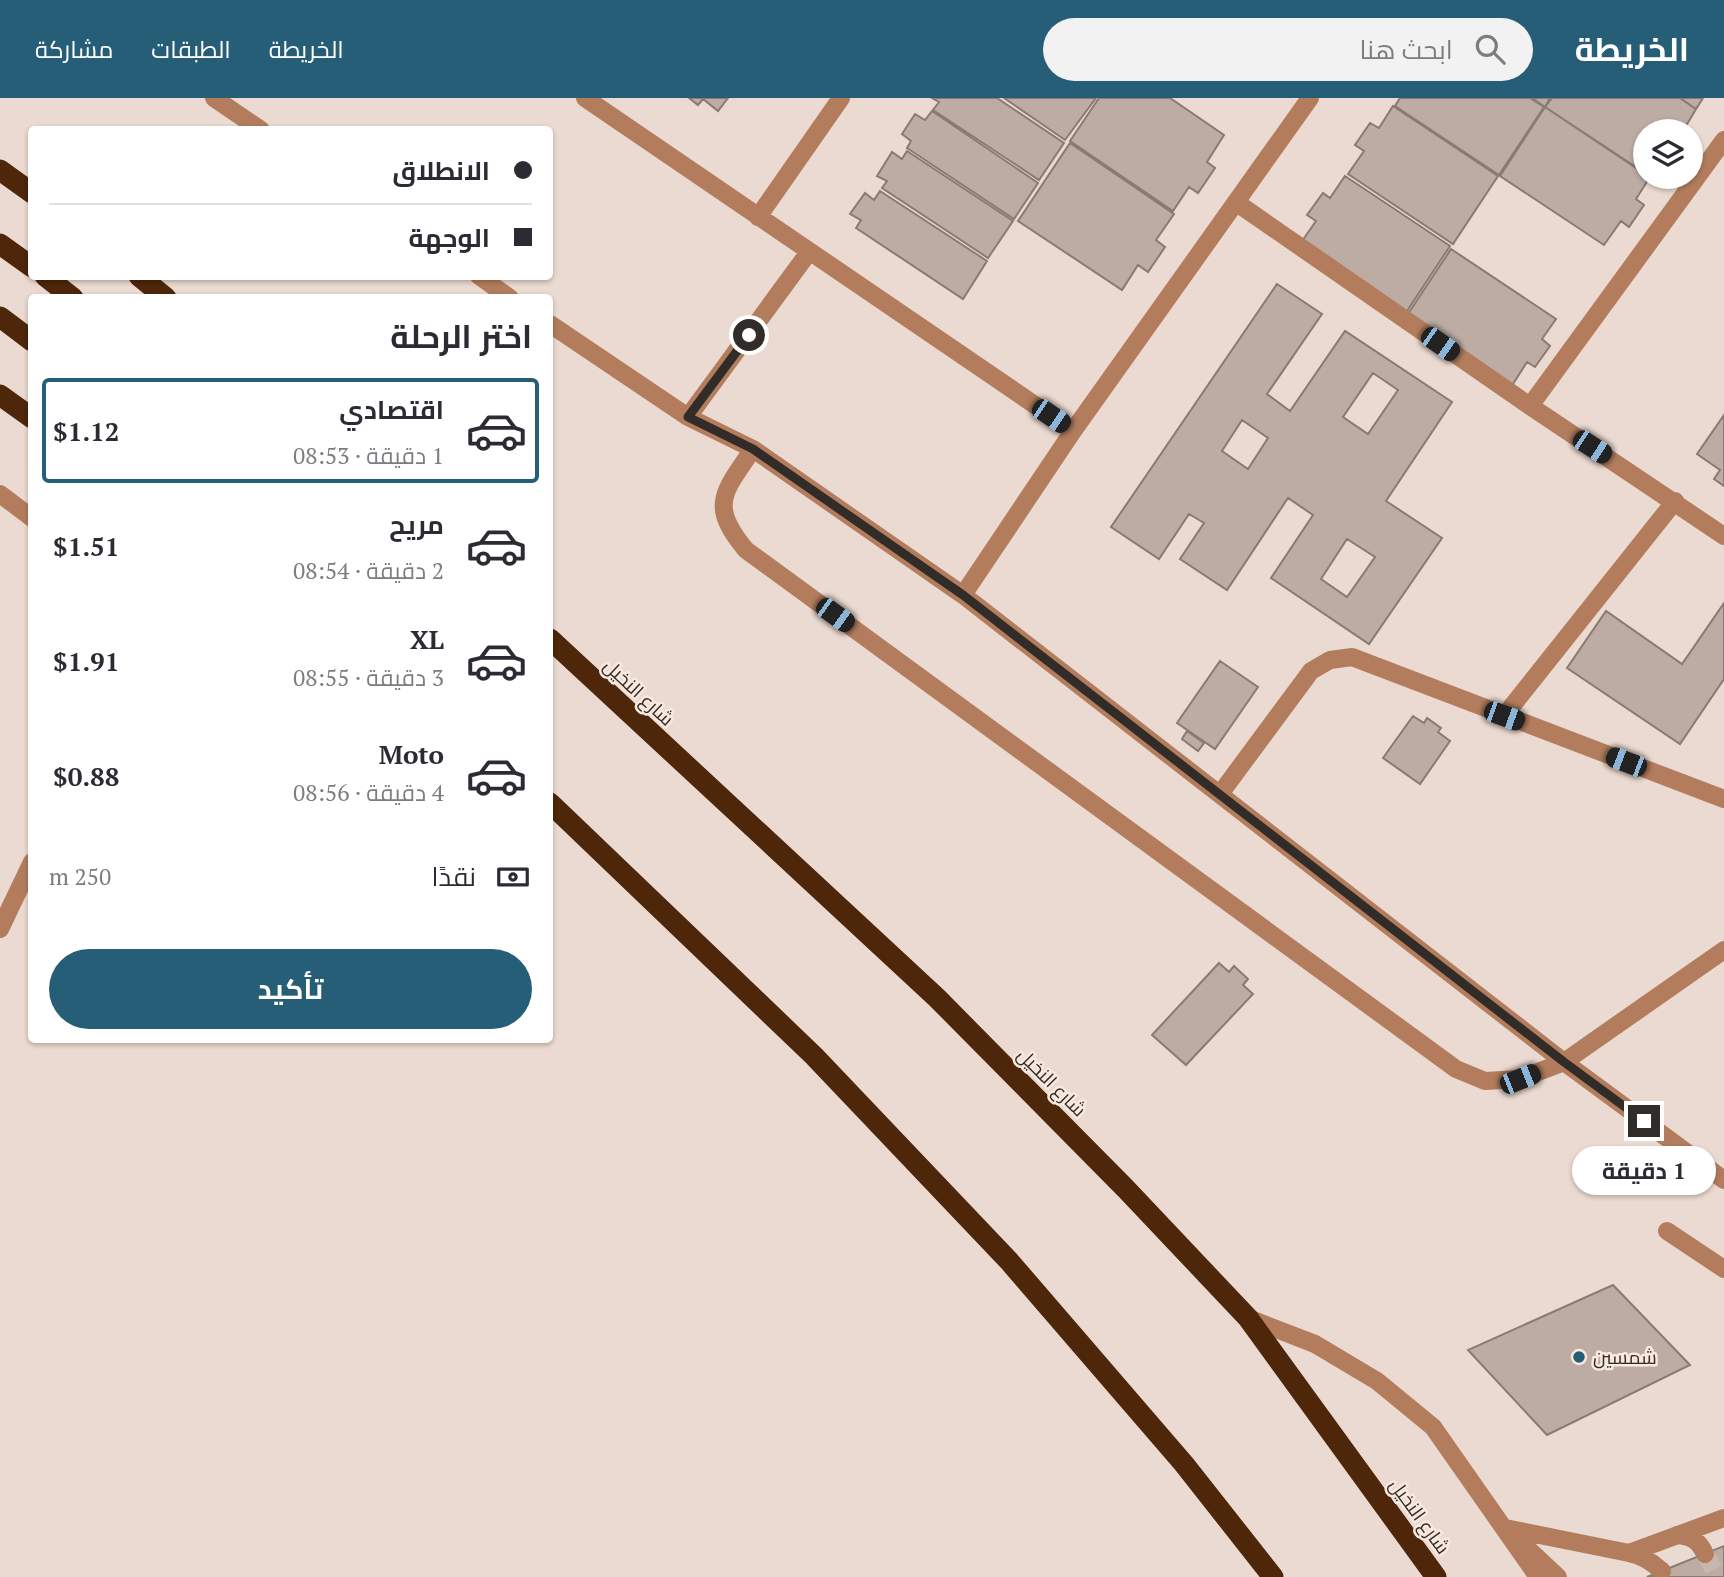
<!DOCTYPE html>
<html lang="ar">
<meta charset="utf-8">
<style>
:root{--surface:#fff;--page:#f2f2f3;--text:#2b2b33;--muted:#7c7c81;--line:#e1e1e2;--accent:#265e78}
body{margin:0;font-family:"PT Serif",Cairo,serif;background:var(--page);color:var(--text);direction:rtl;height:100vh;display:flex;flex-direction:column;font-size:26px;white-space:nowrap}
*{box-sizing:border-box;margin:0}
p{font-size:23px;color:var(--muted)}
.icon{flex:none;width:38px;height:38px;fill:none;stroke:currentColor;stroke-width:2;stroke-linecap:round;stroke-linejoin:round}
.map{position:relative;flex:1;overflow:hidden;direction:ltr}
.side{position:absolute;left:28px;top:196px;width:525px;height:749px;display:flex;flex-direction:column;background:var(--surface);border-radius:7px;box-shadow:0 2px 5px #0004;direction:rtl}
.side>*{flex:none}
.hud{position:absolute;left:28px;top:28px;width:525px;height:154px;border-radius:7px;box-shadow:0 2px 5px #0004;direction:rtl;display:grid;align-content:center;height:154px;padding:0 21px;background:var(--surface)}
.buttons{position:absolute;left:1633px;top:21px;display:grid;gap:14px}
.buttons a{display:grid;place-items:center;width:70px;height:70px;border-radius:50%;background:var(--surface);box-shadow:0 2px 5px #0004;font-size:35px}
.end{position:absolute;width:32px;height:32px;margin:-16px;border:9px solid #322c29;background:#fff;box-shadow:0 0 0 4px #fff}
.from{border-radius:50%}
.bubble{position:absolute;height:49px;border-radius:24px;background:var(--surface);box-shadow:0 2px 5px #0004;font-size:23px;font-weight:700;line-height:49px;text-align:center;direction:rtl}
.car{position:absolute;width:21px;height:42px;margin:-21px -10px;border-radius:9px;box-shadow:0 0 5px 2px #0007;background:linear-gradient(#222 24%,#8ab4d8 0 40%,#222 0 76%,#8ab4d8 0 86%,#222 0)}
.hud b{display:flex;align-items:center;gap:24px;height:66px;font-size:26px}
.hud b+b{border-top:2px solid var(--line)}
.hud i{width:18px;height:18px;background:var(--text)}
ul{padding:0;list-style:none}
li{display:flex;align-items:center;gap:21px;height:105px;margin:0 14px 10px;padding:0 7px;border:4px solid transparent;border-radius:7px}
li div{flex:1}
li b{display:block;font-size:26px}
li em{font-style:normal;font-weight:700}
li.selected{border-color:var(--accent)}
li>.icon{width:63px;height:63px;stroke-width:1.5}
h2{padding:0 21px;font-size:32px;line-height:84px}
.pay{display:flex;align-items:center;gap:18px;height:77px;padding:0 21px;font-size:26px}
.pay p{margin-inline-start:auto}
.button{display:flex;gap:14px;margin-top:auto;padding:14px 21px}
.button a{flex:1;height:80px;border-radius:42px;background:var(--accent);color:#fff;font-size:28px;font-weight:700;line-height:80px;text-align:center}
header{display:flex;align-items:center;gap:42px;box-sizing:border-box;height:98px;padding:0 35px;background:var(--accent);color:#fff}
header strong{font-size:33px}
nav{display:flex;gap:38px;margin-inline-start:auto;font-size:24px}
.search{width:490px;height:63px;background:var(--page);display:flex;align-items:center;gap:18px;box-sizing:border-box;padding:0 24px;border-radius:38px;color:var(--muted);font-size:26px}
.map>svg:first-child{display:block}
.building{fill:#bcaca3;stroke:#897a72;stroke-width:2;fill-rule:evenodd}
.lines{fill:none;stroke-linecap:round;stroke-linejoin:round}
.minor-tunnel{stroke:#c6b7af;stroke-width:18;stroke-dasharray:18 9;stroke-linecap:butt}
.minor{stroke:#b37d5d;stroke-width:18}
.highway{stroke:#4e2609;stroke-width:21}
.route{stroke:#322c29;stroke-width:9}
.poi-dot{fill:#265e78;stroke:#f8e8de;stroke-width:2.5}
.labels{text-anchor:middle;stroke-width:5;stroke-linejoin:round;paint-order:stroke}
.street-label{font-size:19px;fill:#322c29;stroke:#f8e8de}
.poi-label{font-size:19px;fill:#322c29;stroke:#f8e8de;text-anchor:start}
</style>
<header>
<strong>الخريطة</strong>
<div class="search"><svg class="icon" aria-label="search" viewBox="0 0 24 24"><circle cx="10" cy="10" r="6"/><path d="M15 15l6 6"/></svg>ابحث هنا</div>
<nav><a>الخريطة</a><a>الطبقات</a><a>مشاركة</a></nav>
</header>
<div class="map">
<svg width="1724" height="1479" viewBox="0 0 1724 1479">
<rect width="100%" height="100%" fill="#ebdad1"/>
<path class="building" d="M689 0H728L718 13 703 1 698 7Z
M932 0H997L1064 45 1039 82 933 12 939 4Z
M1004 0H1096L1065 42Z
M1099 0H1170L1224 37 1207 64 1215 70 1198 95 1189 89 1173 113 1070 43Z
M1400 0H1530L1544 9 1499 77 1395 8Z
M1532 0H1550L1545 9Z
M1552 0H1680L1696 11 1683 33H1645V75L1545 9Z
M1680 0H1703L1696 11Z
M1393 8 1498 78 1453 146 1348 76 1364 53 1355 47 1370 25 1379 30Z
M1545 9 1645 76V79H1650L1636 101 1644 107 1629 129 1621 123 1604 147 1500 78Z
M932 13 1038 85 1014 121 907 50 911 43 902 36 915 16 925 22Z
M1070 45 1174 116 1156 142 1165 149 1148 174 1138 167 1122 192 1018 123Z
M907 53 1013 123 988 160 882 90 887 83 877 78 892 54 902 61Z
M1345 78 1450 148 1405 216 1300 146 1316 123 1307 117 1323 95 1330 100Z
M880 93 987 163 963 201 856 130 861 122 850 116 865 95 874 102Z
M1451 151 1556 221 1542 241 1550 248 1535 269 1527 264 1511 289 1406 219Z
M1277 186 1322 216 1267 296 1290 313 1345 233 1452 304 1386 403 1442 440 1369 546 1271 480 1313 417 1288 400 1227 492 1180 461 1204 425 1189 416 1159 461 1111 429ZM1373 275 1398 292 1368 336 1343 319ZM1242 322 1268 340 1248 371 1222 353ZM1347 441 1375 459 1347 499 1321 481Z
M1724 317V388L1714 381 1720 372 1697 356Z
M1724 505V581L1680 646 1567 570 1606 513 1682 566Z
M1220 563 1258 589 1215 651 1177 625Z
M1413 618 1424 625 1427 620 1441 630 1438 634 1450 643 1420 686 1383 660Z
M1187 633 1204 645 1198 653 1182 641Z
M1219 865 1229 874 1234 868 1248 881 1243 887 1253 896 1186 967 1152 937Z
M1613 1187 1690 1267 1547 1337 1468 1252Z
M1724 1448V1479H1647L1662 1473Z"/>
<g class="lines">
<path class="minor-tunnel" d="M1705 1456 1718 1479"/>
<path class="minor" d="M214 0 261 32
M585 0 1073 333
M1237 105 1530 308 1724 438
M758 119 841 0
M479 178 510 200
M550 226 688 319 753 351 963 497 1564 964 1724 1082
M1530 308 1724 42
M688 319 809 154
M753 351C724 394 708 407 746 452L1456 971 1485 983 1520 981 1564 964 1724 852
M0 396 32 420
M963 497 1073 333 1310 0
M1504 618 1675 403
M1220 696 1311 573 1330 562 1352 559 1724 701
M0 831 32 764
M1667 1133 1724 1171
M1248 1220 1315 1246 1377 1283 1433 1329 1538 1479
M1505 1430 1629 1455 1724 1420
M1677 1437C1692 1438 1699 1443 1705 1456
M1527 1450 1558 1479
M1629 1455C1642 1457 1652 1464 1662 1473"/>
<path class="highway" d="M0 72 32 95
M0 146 32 169
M45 178 73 200
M139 178 166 200
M0 219 32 243
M0 297 32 320
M550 541 937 900 1126 1091 1248 1220 1436 1479
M550 705 814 958 1009 1163 1184 1366 1273 1479"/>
</g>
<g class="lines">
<path class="route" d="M749 237 688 319 753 351 963 497 1564 964 1644 1023"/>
</g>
<circle class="poi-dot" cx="1579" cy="1259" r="7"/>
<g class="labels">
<g class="street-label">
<text transform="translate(639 594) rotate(43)" y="7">شارع النخيل</text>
<text transform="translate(1052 984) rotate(45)" y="7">شارع النخيل</text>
<text transform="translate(1420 1418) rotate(54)" y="7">شارع النخيل</text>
</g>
<g class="poi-label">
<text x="1593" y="1266">شمسين</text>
</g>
</g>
</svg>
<div class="buttons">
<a><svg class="icon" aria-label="layers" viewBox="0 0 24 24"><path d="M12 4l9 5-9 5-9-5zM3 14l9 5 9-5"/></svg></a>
</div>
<i class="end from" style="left:749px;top:237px"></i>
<i class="end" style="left:1644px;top:1023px"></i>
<div class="bubble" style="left:1572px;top:1048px;width:144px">1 دقيقة</div>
<i class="car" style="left:1440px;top:246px;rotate:125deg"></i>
<i class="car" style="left:1051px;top:318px;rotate:124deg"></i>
<i class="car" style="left:1592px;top:349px;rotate:123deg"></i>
<i class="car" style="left:835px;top:517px;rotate:126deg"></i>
<i class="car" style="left:1504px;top:618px;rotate:110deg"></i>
<i class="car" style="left:1626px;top:664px;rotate:291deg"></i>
<i class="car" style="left:1520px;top:981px;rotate:68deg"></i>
<div class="hud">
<b><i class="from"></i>الانطلاق</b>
<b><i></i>الوجهة</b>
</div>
<section class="side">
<h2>اختر الرحلة</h2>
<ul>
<li class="selected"><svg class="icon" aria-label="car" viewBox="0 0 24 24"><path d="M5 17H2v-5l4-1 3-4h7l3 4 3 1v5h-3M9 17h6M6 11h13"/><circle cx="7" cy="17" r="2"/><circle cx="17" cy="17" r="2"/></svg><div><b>اقتصادي</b><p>1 دقيقة · 08:53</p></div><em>$1.12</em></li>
<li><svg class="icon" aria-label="car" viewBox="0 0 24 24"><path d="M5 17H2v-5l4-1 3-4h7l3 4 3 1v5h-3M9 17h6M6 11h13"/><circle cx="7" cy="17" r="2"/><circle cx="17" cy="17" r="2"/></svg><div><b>مريح</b><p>2 دقيقة · 08:54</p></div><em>$1.51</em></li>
<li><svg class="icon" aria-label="car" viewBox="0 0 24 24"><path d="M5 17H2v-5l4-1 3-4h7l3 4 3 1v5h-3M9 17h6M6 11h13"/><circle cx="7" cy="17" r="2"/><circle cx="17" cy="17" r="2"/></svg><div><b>XL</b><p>3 دقيقة · 08:55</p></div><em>$1.91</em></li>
<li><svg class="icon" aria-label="car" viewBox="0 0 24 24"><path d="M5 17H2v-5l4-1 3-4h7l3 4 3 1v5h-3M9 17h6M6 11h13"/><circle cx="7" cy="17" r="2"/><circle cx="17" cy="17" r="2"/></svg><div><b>Moto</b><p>4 دقيقة · 08:56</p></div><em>$0.88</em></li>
</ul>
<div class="pay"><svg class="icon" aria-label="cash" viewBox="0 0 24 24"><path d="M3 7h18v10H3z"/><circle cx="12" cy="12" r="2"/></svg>نقدًا<p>250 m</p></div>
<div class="button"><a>تأكيد</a></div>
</section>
</div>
